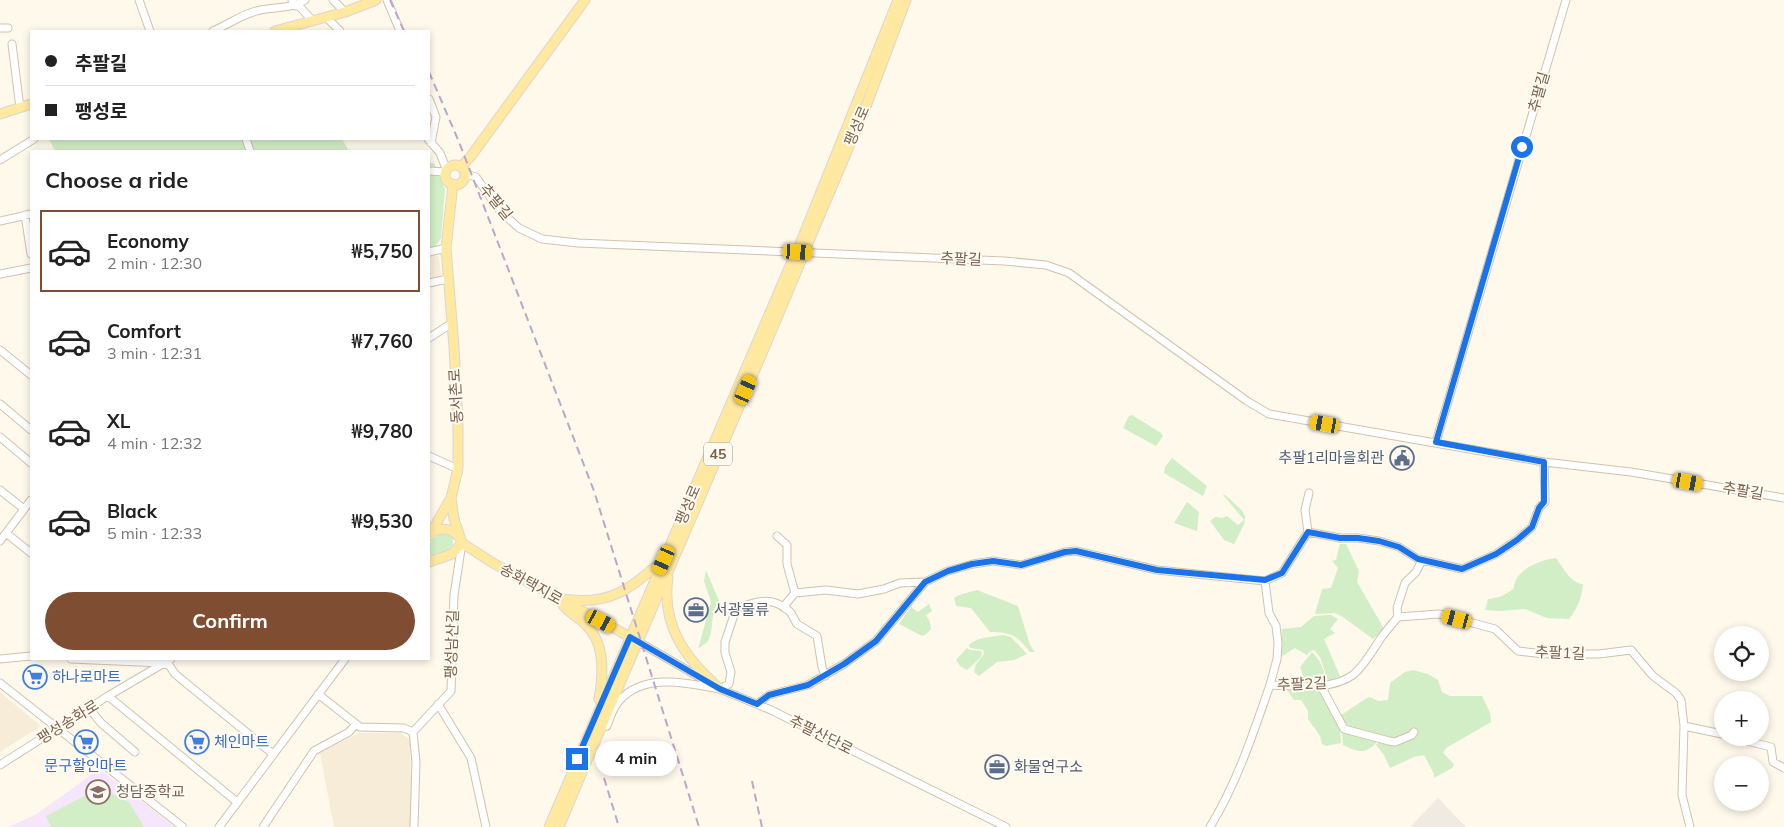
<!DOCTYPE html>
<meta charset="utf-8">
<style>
:root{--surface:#fff;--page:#f6f6f6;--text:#222;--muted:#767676;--line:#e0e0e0;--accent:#7f4d32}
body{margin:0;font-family:Mulish,"Noto Sans KR",sans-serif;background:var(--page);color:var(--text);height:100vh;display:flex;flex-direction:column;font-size:19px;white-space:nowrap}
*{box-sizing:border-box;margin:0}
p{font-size:16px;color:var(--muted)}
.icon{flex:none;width:28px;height:28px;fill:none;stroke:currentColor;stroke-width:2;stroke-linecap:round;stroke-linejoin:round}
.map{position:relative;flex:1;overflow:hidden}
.panel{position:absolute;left:30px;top:150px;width:400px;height:510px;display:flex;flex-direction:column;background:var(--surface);border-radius:0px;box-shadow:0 2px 8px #0003}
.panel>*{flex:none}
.hud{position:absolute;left:30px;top:30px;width:400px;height:110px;border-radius:0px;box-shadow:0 2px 8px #0003;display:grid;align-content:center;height:110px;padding:0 15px;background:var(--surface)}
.tools{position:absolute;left:1714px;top:626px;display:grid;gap:10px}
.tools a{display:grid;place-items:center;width:55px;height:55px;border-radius:50%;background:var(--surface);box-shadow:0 2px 8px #0003;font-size:25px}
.end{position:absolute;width:22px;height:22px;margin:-11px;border:6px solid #1a73e8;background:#fff;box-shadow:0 0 0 2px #fff}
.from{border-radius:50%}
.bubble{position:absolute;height:35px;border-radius:18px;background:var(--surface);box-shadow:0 2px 8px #0003;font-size:16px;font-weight:700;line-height:35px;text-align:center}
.car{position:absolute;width:15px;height:30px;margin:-15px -8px;border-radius:6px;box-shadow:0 0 4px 1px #0007;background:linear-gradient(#f5c518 24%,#345 0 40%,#f5c518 0 76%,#345 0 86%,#f5c518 0)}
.hud b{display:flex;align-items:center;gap:18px;height:48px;font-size:19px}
.hud b+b{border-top:1px solid var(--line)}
.hud i{width:12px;height:12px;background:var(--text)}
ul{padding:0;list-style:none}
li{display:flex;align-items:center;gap:15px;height:82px;margin:0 10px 8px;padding:0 5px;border:2px solid transparent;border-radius:0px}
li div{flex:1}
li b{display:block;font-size:19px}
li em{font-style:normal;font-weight:700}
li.on{border-color:var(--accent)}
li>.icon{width:45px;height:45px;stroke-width:1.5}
h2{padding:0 15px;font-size:22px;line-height:60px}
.cta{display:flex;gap:10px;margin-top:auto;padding:10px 15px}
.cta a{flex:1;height:58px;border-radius:30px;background:var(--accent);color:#fff;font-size:20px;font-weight:700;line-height:58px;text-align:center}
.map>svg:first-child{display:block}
.residential{fill:#f6ecd7}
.industrial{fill:#efeae2}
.education{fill:#f6e6fb}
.green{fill:#d1eec6}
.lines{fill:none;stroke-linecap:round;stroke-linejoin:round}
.minor-casing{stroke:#d2c2ad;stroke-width:9}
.major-casing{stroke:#ddd6d0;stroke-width:11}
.minor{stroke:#fff;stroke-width:7}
.major{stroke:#ffe8a0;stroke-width:9}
.rail{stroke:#bea5cb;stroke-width:2;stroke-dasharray:8 5;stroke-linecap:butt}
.major-bridge-casing{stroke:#ddd6d0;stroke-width:11;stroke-linecap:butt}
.major-bridge{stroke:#ffe8a0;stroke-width:9}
.route{stroke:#1a73e8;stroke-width:6}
.labels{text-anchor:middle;stroke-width:4;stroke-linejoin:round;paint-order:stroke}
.shield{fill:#fffbf2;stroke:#a3907c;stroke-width:1}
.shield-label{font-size:14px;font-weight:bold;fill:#7c624a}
.street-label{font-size:15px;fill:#7c624a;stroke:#fffbf2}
.service-label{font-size:15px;fill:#4e5e75;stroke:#fffbf2;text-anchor:start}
.shop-label{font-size:15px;fill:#366cbe;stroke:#fffbf2;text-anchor:start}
.education-label{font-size:15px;fill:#785e54;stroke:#fffbf2;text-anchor:start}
</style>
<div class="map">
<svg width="1784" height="827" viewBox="0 0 1784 827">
<rect width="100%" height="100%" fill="#fef9ea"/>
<path class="residential" d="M436 254 439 257 441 279 429 280V256Z
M0 692 41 726 0 752Z
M359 733H401L410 740 412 827H334L320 753Z"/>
<path class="industrial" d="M1438 798 1466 827H1410Z"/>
<path class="education" d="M99 769 175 827H8L37 814Z"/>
<path class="green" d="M49 139H342L349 151H55Z
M429 163H434L445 190 441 238 435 247 429 248Z
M1132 415 1161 433 1163 436 1156 446 1123 428 1129 416Z
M1172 458 1207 486 1203 496 1164 473 1165 467Z
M1223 495H1225C1250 517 1250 514 1234 544L1224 540 1210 521 1215 517 1222 518 1227 516 1238 525 1244 520Z
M1187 502 1199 512 1197 531 1174 523Z
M441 531 453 535V544L448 550 429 556V544Z
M1340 544H1346L1359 571 1357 582 1383 627V631L1373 639 1343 617 1335 613 1315 614 1322 589 1331 588 1338 568 1332 561 1336 560Z
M1556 558C1563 567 1570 583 1583 584 1582 597 1577 609 1569 619L1547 618 1525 609 1499 611 1485 610 1488 599C1499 598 1506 595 1514 588 1514 570 1540 560 1556 558Z
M706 570 719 601C709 612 715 628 708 641 706 644 701 646 698 649L711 602 704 581Z
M977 590 1018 606 1030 645 1035 652H1030C1017 636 1012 632 990 632L971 608 956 606 954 598 959 595Z
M929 604 932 611 926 615 930 622 931 629 925 635 922 636 899 624 911 607 918 612Z
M1331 615 1338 619 1330 629 1335 633 1324 639 1340 676 1328 681 1320 657 1314 650 1311 651 1307 655 1295 648 1281 657 1282 629 1301 627 1314 616Z
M1003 635 1011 637 1027 654 1014 660 997 662 979 676 974 672 976 664 984 654 983 650 970 648 969 645C977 637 992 637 1003 635Z
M967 648 970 650 981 651 982 653 981 657 967 670 960 666 956 660Z
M1312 652C1319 659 1326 670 1324 680L1305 681 1300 667Z
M1413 670 1428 674 1438 680 1442 692 1450 696H1482L1490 713 1491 722 1446 748 1443 753 1454 764 1452 768 1434 778V774L1424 755 1414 757 1390 768 1384 755 1376 745 1379 741 1378 737 1347 726 1341 715 1367 698 1370 697 1378 701 1388 700 1390 683 1405 672Z
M1287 690H1316L1322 693 1340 729 1341 743 1326 746 1322 744 1320 736 1308 719V711L1301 700H1294Z
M1342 731 1377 742C1365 755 1358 752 1343 745Z
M100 788 129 802 144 827H51L46 816Z"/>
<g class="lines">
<g class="minor-casing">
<path id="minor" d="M139 0 150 31
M292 0 296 6H299L312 20
M333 0 345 12
M387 0 400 31
M326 17 340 31
M0 28H8
M213 31C227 25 241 15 256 11 273 6 290 10 305 0
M12 44 20 108
M429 99 436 117 431 143
M246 139 250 151
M428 139 440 153 447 171
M0 160 34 139
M429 171 446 172
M465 174 476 177 500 211 519 228 542 239 578 243 1004 261 1046 265 1069 273 1247 401 1269 414 1544 462 1631 472 1784 498
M25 215 31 254
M0 221 31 214
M429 252 446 248
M0 274 31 268
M429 283 448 279
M429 338 452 323
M0 350 31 375
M0 404 31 430
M0 437 31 463
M1436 442 1566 0
M429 456 458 469
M0 490 24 509
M1308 532 1340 538H1358L1379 541 1399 547 1418 559 1462 569 1496 554 1517 540 1532 527 1539 508 1545 502 1544 462
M6 533 31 553
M777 536 787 545V564L795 593 784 606 791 613 797 624 817 636 822 667 825 676
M0 541 31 500
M1422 560 1416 572 1405 583 1397 608 1398 617 1439 614 1495 629 1518 651 1545 654H1599L1631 650 1653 676 1676 693 1681 700 1684 726 1682 795 1690 827
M1265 581 1269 613 1276 626 1278 643 1277 659 1270 685
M795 593 826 590 858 594 884 589 900 583 925 582
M637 641 720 689 771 710 1006 827
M0 659 31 656
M71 659 162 663 169 665 175 674 273 754
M0 683 183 827
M1321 686 1344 729 1389 741 1395 742 1412 735 1414 732
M318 694 360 727 404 728 413 732
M108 696 237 802
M438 704 471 758 486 827
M757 704 769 695 808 685 844 664 876 641 925 582 948 571 973 564 993 561 1021 565 1065 552 1076 551 1157 570 1265 581 1282 573 1308 532 1305 510 1309 493
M89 708 101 723 135 752
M1684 726 1722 734
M601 727 607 726C610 717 613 708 619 701 644 672 688 683 720 689L729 684 731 672 725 653V642L736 609C753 602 771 596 786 609
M1735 738 1771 747 1773 762 1784 768
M0 765 108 696 171 659
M219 827 345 659
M263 827 314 751 349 732 356 724
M414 827 416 762 413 732 451 691 454 595 462 543
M1210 827C1237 783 1253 734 1270 685 1296 686 1330 691 1353 675 1365 665 1372 651 1381 638 1386 631 1392 624 1398 617"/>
</g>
<g class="major-casing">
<path id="major" d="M275 31 345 12 376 0
M0 114 31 104
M445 175a10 10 0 1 1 20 0a10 10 0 1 1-20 0Z
M461 167 471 156 585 0
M798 249 898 0
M805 250 865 109 906 0
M451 498 454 519 462 543
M431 532C443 527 452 528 460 538
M429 536 451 498 458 469V425L454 347 446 248 453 184
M462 543 493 563 634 639
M429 562 452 554 462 543
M668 577C661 626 685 658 720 689
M562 599C610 606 628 590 662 561
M562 604C569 613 581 619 588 627 605 645 603 677 599 699
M549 827 790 266
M559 827C637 640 720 455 798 268"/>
</g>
<use href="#minor" class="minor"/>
<use href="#major" class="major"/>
<path class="rail" d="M390 0 404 31
M429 72 459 142 594 491 699 827
M604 778 619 827
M752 781 762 827"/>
<g class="major-bridge-casing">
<path id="major-bridge" d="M790 266 798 249
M798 268 805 250"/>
</g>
<use href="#major-bridge" class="major-bridge"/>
</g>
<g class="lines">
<path class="route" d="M577 759 630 637 720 689 757 704 769 695 808 685 844 664 876 641 925 582 948 571 972 564 993 561 1021 565 1065 552 1076 551 1157 570 1265 580 1282 573 1308 532 1340 538H1358L1379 541 1399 547 1418 559 1462 569 1496 554 1517 540 1532 527 1539 508 1544 502V462L1436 442 1522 147"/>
</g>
<defs>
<g id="civic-ring" transform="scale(1.25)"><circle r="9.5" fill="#fffbf2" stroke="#5c6f8a" stroke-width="1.5"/><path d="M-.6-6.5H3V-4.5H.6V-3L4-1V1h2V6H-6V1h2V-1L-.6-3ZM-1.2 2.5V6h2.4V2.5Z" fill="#5c6f8a"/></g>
<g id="office-ring" transform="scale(1.25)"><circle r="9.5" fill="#fffbf2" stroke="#5c6f8a" stroke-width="1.5"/><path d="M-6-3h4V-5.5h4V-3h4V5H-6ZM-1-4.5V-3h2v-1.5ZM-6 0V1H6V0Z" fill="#5c6f8a"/></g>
<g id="supermarket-ring" transform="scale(1.25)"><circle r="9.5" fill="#fffbf2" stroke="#3f7fe0" stroke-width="1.5"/><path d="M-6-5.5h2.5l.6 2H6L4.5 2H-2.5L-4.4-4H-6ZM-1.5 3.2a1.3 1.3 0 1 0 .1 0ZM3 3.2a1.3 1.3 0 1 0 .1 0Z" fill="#3f7fe0"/></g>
<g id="school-ring" transform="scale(1.25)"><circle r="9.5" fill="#fffbf2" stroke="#8d6e63" stroke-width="1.5"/><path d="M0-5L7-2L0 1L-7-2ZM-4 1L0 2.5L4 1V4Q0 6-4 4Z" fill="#8d6e63"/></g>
</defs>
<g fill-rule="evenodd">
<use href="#civic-ring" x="1402" y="458"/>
<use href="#office-ring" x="696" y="610"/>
<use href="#supermarket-ring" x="35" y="677"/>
<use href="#supermarket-ring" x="86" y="742"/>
<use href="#supermarket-ring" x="197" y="742"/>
<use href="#office-ring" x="997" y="767"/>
<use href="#school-ring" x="98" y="792"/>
</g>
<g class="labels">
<rect class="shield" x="704" y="442.5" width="28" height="23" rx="4"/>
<g class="shield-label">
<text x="718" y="459">45</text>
</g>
<g class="street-label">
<text transform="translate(1539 92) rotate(-74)" y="5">추팔길</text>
<text transform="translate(857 126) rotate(-67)" y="5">팽성로</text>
<text transform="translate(496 202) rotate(51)" y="5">추팔길</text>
<text transform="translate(961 259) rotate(3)" y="5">추팔길</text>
<text transform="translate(456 396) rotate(-93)" y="5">동서촌로</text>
<text transform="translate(1743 491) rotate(10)" y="5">추팔길</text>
<text transform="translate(688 505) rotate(-67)" y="5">팽성로</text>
<text transform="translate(531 584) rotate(29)" y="5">송화택지로</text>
<text transform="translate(452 644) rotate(-88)" y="5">팽성남산길</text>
<text transform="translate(1560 653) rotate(2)" y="5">추팔1길</text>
<text transform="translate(1302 684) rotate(-2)" y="5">추팔2길</text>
<text transform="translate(68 722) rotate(-32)" y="5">팽성송화로</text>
<text transform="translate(821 735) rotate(27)" y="5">추팔산단로</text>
</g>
<g class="service-label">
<text x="1384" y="463" text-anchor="end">추팔1리마을회관</text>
<text x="714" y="615">서광물류</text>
<text x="1014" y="772">화물연구소</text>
</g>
<g class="shop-label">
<text x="52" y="682">하나로마트</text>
<text x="214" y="747">체인마트</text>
<text x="86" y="771" text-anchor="middle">문구할인마트</text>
</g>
<g class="education-label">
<text x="116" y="797">청담중학교</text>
</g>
</g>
</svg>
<div class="tools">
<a><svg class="icon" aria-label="locate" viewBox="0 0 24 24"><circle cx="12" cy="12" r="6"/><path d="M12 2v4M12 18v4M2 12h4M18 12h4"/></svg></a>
<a>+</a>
<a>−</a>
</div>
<i class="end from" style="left:1522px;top:147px"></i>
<i class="end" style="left:577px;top:759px"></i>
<div class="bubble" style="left:595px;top:741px;width:82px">4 min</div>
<i class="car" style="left:798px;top:252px;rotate:93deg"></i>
<i class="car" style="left:746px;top:390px;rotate:24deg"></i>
<i class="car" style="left:1325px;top:424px;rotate:280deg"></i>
<i class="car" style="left:1688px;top:482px;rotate:100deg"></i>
<i class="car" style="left:664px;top:560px;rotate:204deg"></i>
<i class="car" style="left:1457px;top:619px;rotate:285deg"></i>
<i class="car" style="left:601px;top:621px;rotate:118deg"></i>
<div class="hud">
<b><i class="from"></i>추팔길</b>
<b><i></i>팽성로</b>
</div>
<section class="panel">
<h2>Choose a ride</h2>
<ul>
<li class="on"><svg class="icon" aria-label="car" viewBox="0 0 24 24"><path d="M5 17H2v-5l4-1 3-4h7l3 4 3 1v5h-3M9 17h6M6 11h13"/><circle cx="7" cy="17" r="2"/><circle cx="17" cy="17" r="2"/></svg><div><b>Economy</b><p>2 min · 12:30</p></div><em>₩5,750</em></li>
<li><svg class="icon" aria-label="car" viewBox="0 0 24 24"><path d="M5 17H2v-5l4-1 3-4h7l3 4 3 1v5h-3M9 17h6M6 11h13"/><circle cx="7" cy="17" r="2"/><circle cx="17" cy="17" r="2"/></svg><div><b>Comfort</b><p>3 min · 12:31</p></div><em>₩7,760</em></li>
<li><svg class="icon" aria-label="car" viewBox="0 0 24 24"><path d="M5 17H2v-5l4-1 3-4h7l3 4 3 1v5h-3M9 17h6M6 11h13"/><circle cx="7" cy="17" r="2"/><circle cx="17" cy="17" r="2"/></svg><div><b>XL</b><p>4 min · 12:32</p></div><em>₩9,780</em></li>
<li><svg class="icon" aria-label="car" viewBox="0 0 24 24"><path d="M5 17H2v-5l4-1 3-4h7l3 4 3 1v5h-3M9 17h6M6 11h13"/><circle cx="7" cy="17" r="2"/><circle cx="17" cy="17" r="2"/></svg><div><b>Black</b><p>5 min · 12:33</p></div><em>₩9,530</em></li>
</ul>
<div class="cta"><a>Confirm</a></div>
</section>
</div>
